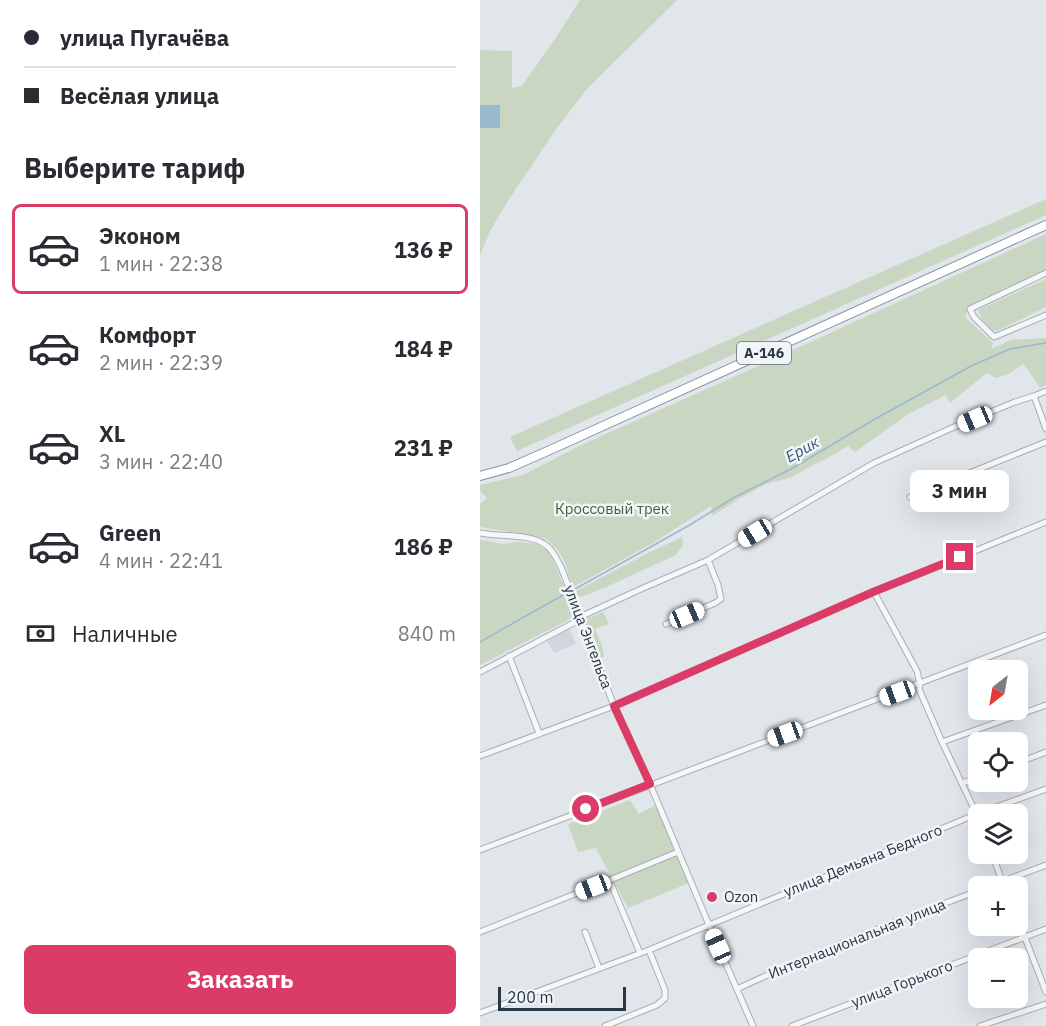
<!DOCTYPE html>
<html lang="ru">
<meta charset="utf-8">
<style>
:root{--surface:#fff;--page:#f2f2f3;--text:#2b2b33;--muted:#7c7c81;--line:#e1e1e2;--accent:#db3c67}
body{margin:0;font-family:"IBM Plex Sans",sans-serif;background:var(--page);color:var(--text);height:100vh;display:flex;flex-direction:column;font-size:22px;white-space:nowrap}
*{box-sizing:border-box;margin:0}
p{font-size:20px;color:var(--muted)}
.icon{flex:none;width:33px;height:33px;fill:none;stroke:currentColor;stroke-width:2;stroke-linecap:round;stroke-linejoin:round}
.map{position:relative;flex:1;overflow:hidden}
.side{display:flex;flex-direction:column;background:var(--surface);width:480px}
.side>*{flex:none}
.top-card{display:grid;align-content:center;height:132px;padding:0 24px;background:var(--surface)}
.needle{width:39px;rotate:211deg}
.buttons{position:absolute;left:488px;top:660px;display:grid;gap:12px}
.buttons a{display:grid;place-items:center;width:60px;height:60px;border-radius:9px;background:var(--surface);box-shadow:0 6px 24px #0002;font-size:30px}
.scale{position:absolute;left:18px;bottom:15px;width:128px;box-sizing:border-box;padding-left:6px;border:3px solid #283645;border-top:0;font-size:16px;line-height:21px;white-space:nowrap;color:#283645;-webkit-text-stroke:4px #f1f5f8;paint-order:stroke}
.end{position:absolute;width:27px;height:27px;margin:-14px;border:8px solid #db3c67;background:#fff;box-shadow:0 0 0 3px #fff}
.from{border-radius:50%}
.bubble{position:absolute;height:42px;border-radius:9px;background:var(--surface);box-shadow:0 6px 24px #0002;font-size:20px;font-weight:700;line-height:42px;text-align:center}
.car{position:absolute;width:18px;height:36px;margin:-18px -9px;border-radius:8px;box-shadow:0 0 4px 2px #0007;background:linear-gradient(#fff 24%,#345 0 40%,#fff 0 76%,#345 0 86%,#fff 0)}
.top-card b{display:flex;align-items:center;gap:21px;height:57px;font-size:22px}
.top-card b+b{border-top:2px solid var(--line)}
.top-card i{width:15px;height:15px;background:var(--text)}
ul{padding:0;list-style:none}
li{display:flex;align-items:center;gap:18px;height:90px;margin:0 12px 9px;padding:0 12px;border:3px solid transparent;border-radius:9px}
li div{flex:1}
li b{display:block;font-size:22px}
li em{font-style:normal;font-weight:700}
li.current{border-color:var(--accent)}
li>.icon{width:54px;height:54px;stroke-width:1.5}
h2{padding:0 24px;font-size:27px;line-height:72px}
.pay{display:flex;align-items:center;gap:15px;height:66px;padding:0 24px;font-size:22px}
.pay p{margin-inline-start:auto}
.action{display:flex;gap:12px;margin-top:auto;padding:12px 24px}
.action a{flex:1;height:69px;border-radius:9px;background:var(--accent);color:#fff;font-size:24px;font-weight:700;line-height:69px;text-align:center}
main{display:flex;flex:1;min-height:0}
.map>svg:first-child{display:block}
.built{fill:#cfd6dd}
.green{fill:#c9d6c2}
.water{fill:#99bace}
.lines{fill:none;stroke-linecap:round;stroke-linejoin:round}
.stream{stroke:#99bace;stroke-width:1.5}
.minor-casing{stroke:#a6aeb6;stroke-width:7}
.highway-casing{stroke:#8796a3;stroke-width:10}
.minor{stroke:#f5f7f9;stroke-width:5}
.highway{stroke:#fff;stroke-width:8}
.route{stroke:#db3c67;stroke-width:8}
.poi-dot{fill:#db3c67;stroke:#f1f5f8;stroke-width:2}
.labels{text-anchor:middle;stroke-width:5;stroke-linejoin:round;paint-order:stroke}
.shield{fill:#f1f5f8;stroke:#646f7b;stroke-width:1.5}
.shield-label{font-size:14px;font-weight:bold;fill:#283645}
.park-label{font-size:15px;fill:#426234;stroke:#f1f5f8}
.street-label{font-size:15px;fill:#283645;stroke:#f1f5f8}
.poi-label{font-size:15px;fill:#283645;stroke:#f1f5f8;text-anchor:start}
.water-label{font-size:16px;font-style:italic;fill:#2e5b7d;stroke:#f1f5f8}
</style>
<main>
<section class="side">
<div class="top-card">
<b><i class="from"></i>улица Пугачёва</b>
<b><i></i>Весёлая улица</b>
</div>
<h2>Выберите тариф</h2>
<ul>
<li class="current"><svg class="icon" aria-label="car" viewBox="0 0 24 24"><path d="M5 17H2v-5l4-1 3-4h7l3 4 3 1v5h-3M9 17h6M6 11h13"/><circle cx="7" cy="17" r="2"/><circle cx="17" cy="17" r="2"/></svg><div><b>Эконом</b><p>1 мин · 22:38</p></div><em>136 ₽</em></li>
<li><svg class="icon" aria-label="car" viewBox="0 0 24 24"><path d="M5 17H2v-5l4-1 3-4h7l3 4 3 1v5h-3M9 17h6M6 11h13"/><circle cx="7" cy="17" r="2"/><circle cx="17" cy="17" r="2"/></svg><div><b>Комфорт</b><p>2 мин · 22:39</p></div><em>184 ₽</em></li>
<li><svg class="icon" aria-label="car" viewBox="0 0 24 24"><path d="M5 17H2v-5l4-1 3-4h7l3 4 3 1v5h-3M9 17h6M6 11h13"/><circle cx="7" cy="17" r="2"/><circle cx="17" cy="17" r="2"/></svg><div><b>XL</b><p>3 мин · 22:40</p></div><em>231 ₽</em></li>
<li><svg class="icon" aria-label="car" viewBox="0 0 24 24"><path d="M5 17H2v-5l4-1 3-4h7l3 4 3 1v5h-3M9 17h6M6 11h13"/><circle cx="7" cy="17" r="2"/><circle cx="17" cy="17" r="2"/></svg><div><b>Green</b><p>4 мин · 22:41</p></div><em>186 ₽</em></li>
</ul>
<div class="pay"><svg class="icon" aria-label="cash" viewBox="0 0 24 24"><path d="M3 7h18v10H3z"/><circle cx="12" cy="12" r="2"/></svg>Наличные<p>840 m</p></div>
<div class="action"><a>Заказать</a></div>
</section>
<div class="map">
<svg width="566" height="1026" viewBox="0 0 566 1026">
<rect width="100%" height="100%" fill="#e1e6eb"/>
<path class="built" d="M90 629 96 644 74 653 67 641Z"/>
<path class="green" d="M100 0H197L106 90 74 132 52 165 29 199 10 231 0 255V50L32 51V88L42 86 75 39Z
M566 199V215L37 451 30 437Z
M566 234V269L487 307V313L485 317 513 343 511 349 531 340 566 338V385L560 388 544 364 528 374 516 378 507 373 470 403 466 395 430 413 375 452 368 446 344 460 333 465 312 477 286 484 257 500 232 516 231 506 173 543 95 586 91 583 85 563 78 550 65 538 0 527V504L7 498 0 491V485L43 475 101 445 278 366Z
M566 279V307L519 330 513 331 502 319 498 310Z
M202 537 203 545 196 555 126 587 101 597 95 595 98 590 170 552Z
M0 540 23 544 37 542 57 544 69 552 77 569 85 589 86 601 94 617 0 665Z
M123 612 129 624 115 629 122 645 124 657 119 658 104 620Z
M150 800 159 814 178 804 211 882 148 908 116 848 98 852 88 824Z"/>
<path class="water" d="M0 105H20V128H0Z"/>
<g class="lines">
<path class="stream" d="M95 589 208 526 255 497 311 469 395 419 493 365 530 349 566 343
M0 642 83 595"/>
<g class="minor-casing">
<path id="minor" d="M566 273 490 309 494 317 514 337 566 315
M566 391 554 396 566 429
M430 497 566 442
M0 533C19 537 55 533 68 547 74 552 77 560 81 567L134 706 170 784 229 925 273 1026
M394 592 437 671 440 684 439 689 462 742 497 815
M100 617 161 589 228 560 394 463 474 427 535 402 554 396
M186 624 235 603 241 599 238 585 228 560
M29 656 59 733
M0 672 101 619
M462 742 566 705
M0 756 134 706 394 592 566 522
M537 763 566 752
M482 783 498 778
M0 850C188 777 378 708 566 635
M512 854 524 886
M125 882 198 852
M510 886 566 865
M537 917 566 992
M0 932 125 882 132 886 160 953
M105 932 119 968
M257 989C336 952 416 921 498 891
M0 1013 169 950 497 814 566 789
M125 1026 177 1005 185 998V990L169 950
M312 1026 566 929
M500 1026 566 1004"/>
</g>
<g class="highway-casing">
<path id="highway" d="M0 476 29 468 70 450 566 225"/>
</g>
<use href="#minor" class="minor"/>
<use href="#highway" class="highway"/>
</g>
<g class="lines">
<path class="route" d="M106 809 170 784 134 706 393 592 480 557"/>
</g>
<circle class="poi-dot" cx="232" cy="897" r="6"/>
<g class="labels">
<rect class="shield" x="257" y="342" width="54" height="22" rx="4.5"/>
<g class="shield-label">
<text x="284" y="358">А-146</text>
</g>
<g class="park-label">
<text x="132" y="514">Кроссовый трек</text>
</g>
<g class="street-label">
<text transform="translate(108 637) rotate(69)" y="5">улица Энгельса</text>
<text transform="translate(383 861) rotate(-22)" y="5">улица Демьяна Бедного</text>
<text transform="translate(377 939) rotate(-22)" y="5">Интернациональная улица</text>
<text transform="translate(422 984) rotate(-21)" y="5">улица Горького</text>
</g>
<g class="poi-label">
<text x="244" y="902">Ozon</text>
</g>
<g class="water-label">
<text transform="translate(322 449) rotate(-29)" y="6">Ерик</text>
</g>
</g>
</svg>
<div class="buttons">
<a><svg class="needle" viewBox="-14 -14 28 28"><path d="M0-13l5 13h-10z" fill="#e53935"/><path d="M0 13l5-13h-10z" fill="#7c7c81"/></svg></a>
<a><svg class="icon" aria-label="locate" viewBox="0 0 24 24"><circle cx="12" cy="12" r="6"/><path d="M12 2v4M12 18v4M2 12h4M18 12h4"/></svg></a>
<a><svg class="icon" aria-label="layers" viewBox="0 0 24 24"><path d="M12 4l9 5-9 5-9-5zM3 14l9 5 9-5"/></svg></a>
<a>+</a>
<a>−</a>
</div>
<div class="scale">200 m</div>
<i class="end from" style="left:106px;top:809px"></i>
<i class="end" style="left:480px;top:557px"></i>
<div class="bubble" style="left:430px;top:470px;width:99px">3 мин</div>
<i class="car" style="left:495px;top:419px;rotate:247deg"></i>
<i class="car" style="left:275px;top:533px;rotate:239deg"></i>
<i class="car" style="left:207px;top:615px;rotate:67deg"></i>
<i class="car" style="left:417px;top:693px;rotate:250deg"></i>
<i class="car" style="left:305px;top:734px;rotate:250deg"></i>
<i class="car" style="left:113px;top:887px;rotate:249deg"></i>
<i class="car" style="left:238px;top:946px;rotate:336deg"></i>
</div>
</main>
